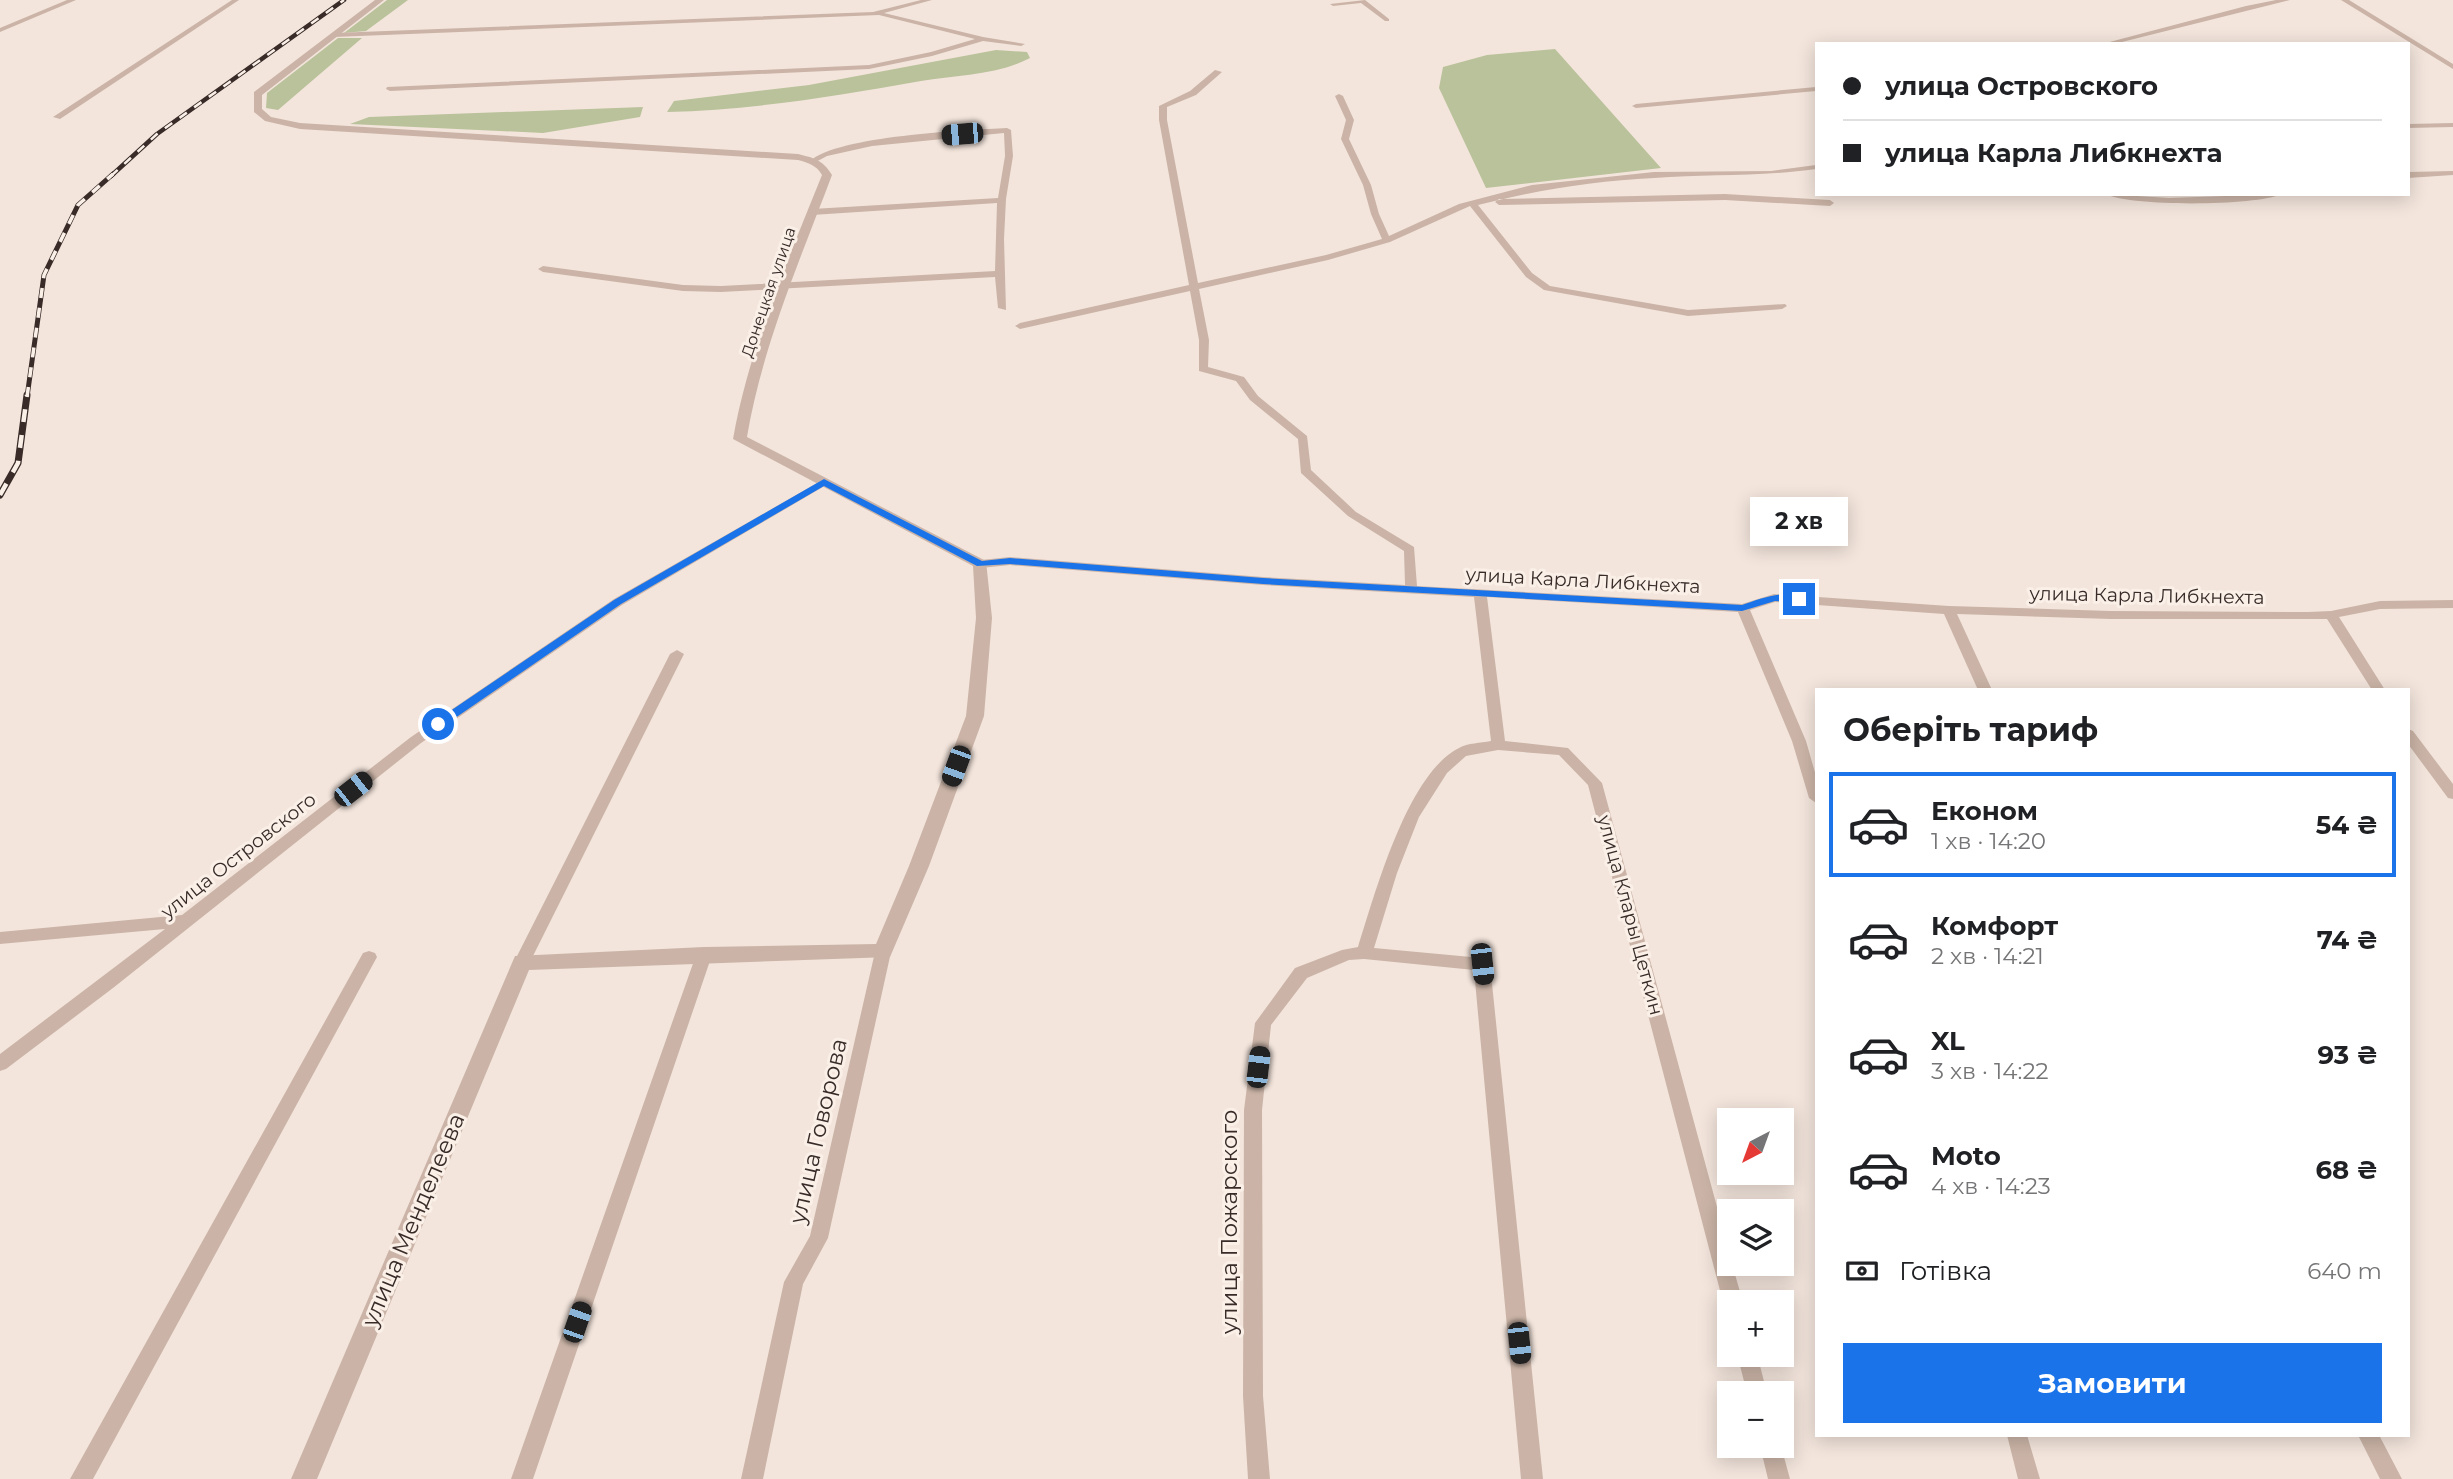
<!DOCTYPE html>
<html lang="uk">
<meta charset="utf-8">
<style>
:root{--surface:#fff;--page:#f6f6f6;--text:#202124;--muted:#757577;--line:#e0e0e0;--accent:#1a73e8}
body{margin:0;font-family:Montserrat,sans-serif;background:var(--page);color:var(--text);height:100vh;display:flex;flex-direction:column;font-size:26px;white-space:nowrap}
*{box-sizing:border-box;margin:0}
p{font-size:23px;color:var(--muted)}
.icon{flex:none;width:38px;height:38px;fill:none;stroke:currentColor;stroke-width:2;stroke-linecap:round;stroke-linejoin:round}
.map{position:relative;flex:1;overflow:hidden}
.panel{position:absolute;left:1815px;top:688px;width:595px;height:749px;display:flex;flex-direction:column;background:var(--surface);border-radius:0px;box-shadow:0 4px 18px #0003}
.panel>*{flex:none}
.guide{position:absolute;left:1815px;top:42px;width:595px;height:154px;border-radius:0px;box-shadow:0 4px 18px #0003;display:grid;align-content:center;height:154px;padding:0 28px;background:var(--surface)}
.needle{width:46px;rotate:221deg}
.buttons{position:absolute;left:1717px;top:1108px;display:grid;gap:14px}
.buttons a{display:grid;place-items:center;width:77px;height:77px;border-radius:0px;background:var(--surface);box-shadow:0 4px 18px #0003;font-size:35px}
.end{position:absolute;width:32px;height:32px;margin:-16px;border:9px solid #1a73e8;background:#fff;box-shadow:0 0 0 4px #fff}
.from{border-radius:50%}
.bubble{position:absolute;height:49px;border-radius:0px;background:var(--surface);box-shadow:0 4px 18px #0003;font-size:23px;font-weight:700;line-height:49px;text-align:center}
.car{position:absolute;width:21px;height:42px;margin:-21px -10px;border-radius:9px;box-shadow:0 0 5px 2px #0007;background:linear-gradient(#222 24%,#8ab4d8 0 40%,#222 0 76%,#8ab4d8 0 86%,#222 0)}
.guide b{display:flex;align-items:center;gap:24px;height:66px;font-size:26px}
.guide b+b{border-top:2px solid var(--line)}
.guide i{width:18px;height:18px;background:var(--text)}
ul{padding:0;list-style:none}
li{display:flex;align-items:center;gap:21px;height:105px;margin:0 14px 10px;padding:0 14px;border:4px solid transparent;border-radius:0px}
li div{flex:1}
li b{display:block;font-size:26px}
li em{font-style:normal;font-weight:700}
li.active{border-color:var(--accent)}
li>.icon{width:63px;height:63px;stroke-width:1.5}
h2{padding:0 28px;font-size:32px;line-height:84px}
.pay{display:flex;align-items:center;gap:18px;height:77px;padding:0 28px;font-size:26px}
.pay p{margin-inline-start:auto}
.primary-button{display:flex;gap:14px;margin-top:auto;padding:14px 28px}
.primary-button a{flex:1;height:80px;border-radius:0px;background:var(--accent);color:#fff;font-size:28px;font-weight:700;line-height:80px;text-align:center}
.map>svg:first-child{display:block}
.green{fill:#bac29b}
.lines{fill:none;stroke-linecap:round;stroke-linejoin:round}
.minor{fill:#cbb4a7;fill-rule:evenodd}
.tertiary{fill:#cbb4a7;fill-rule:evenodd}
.rail-far2-casing{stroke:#382b28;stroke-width:4.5}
.rail-far1-casing{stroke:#382b28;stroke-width:5}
.rail-casing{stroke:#382b28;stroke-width:7}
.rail-far2{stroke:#faf0e8;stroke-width:2.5;stroke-dasharray:9;stroke-linecap:butt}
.rail-far1{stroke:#faf0e8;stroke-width:3.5;stroke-dasharray:10;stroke-linecap:butt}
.rail{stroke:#faf0e8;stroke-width:4.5;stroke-dasharray:13;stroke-linecap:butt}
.route{fill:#1a73e8}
.labels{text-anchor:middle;stroke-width:6;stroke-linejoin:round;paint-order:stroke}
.far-street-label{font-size:16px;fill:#382b28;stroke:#faf0e8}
.street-label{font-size:19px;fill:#382b28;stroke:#faf0e8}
.near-street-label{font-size:23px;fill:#382b28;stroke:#faf0e8}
</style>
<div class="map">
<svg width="2453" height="1479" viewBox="0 0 2453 1479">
<rect width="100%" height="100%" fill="#f3e5dc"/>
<path class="green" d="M387 0H408L366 31 344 33Z
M338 38H362L278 110 266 108 267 93Z
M1555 49 1661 168 1486 188 1439 88 1443 67 1487 55Z
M996 50 1027 52 1030 58C998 75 956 75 921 81 836 96 753 110 667 112L674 101 809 85Z
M643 107 640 117 543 133 350 124 369 117Z"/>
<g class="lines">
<path class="minor" d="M67 0H76L0 32V28Z
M232 0H239L60 119 53 117Z
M921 0H932L884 13 983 37 1025 44 1021 46 983 41 932 56 869 69 390 91 386 89 387 87 869 65 931 52 975 39 879 15 334 37 331 35 334 33 873 12Z
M1365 0 1389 19V21H1385L1361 3 1333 6 1330 4Z
M2276 0H2290L2114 44H2102L2246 6Z
M2341 0H2349L2453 64V69Z
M1215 70 1222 72 1196 95 1167 107V120L1198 283 1326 255 1382 239 1371 214 1363 185 1341 139 1346 120 1335 96 1339 94 1343 96 1354 120 1349 139 1371 185 1379 214 1389 236 1459 204 1532 185 1654 172 1771 171 1816 165V169C1760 177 1709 174 1654 178 1595 181 1536 190 1478 205L1532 273 1550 286 1688 310 1785 304 1787 306 1782 309 1688 316 1544 290 1526 277 1470 206 1390 242 1328 260 1199 289 1209 340 1208 367 1244 377 1258 396 1307 436 1311 470 1356 512 1414 547 1417 586 1742 604 1774 594 1949 606 2111 611 2308 612 2331 611 2380 601 2453 600V608L2380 609 2339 617 2385 690H2372L2327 619H2111L1957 614 1992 690H1978L1944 614 1775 602 1750 610 1806 741 1816 776V803L1809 798 1792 741 1738 612 1487 597 1505 741 1568 748 1602 783 1729 1251V1264H1732L1743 1302H1729V1310L1723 1302 1588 785 1559 755 1498 750 1466 756 1447 773 1419 817 1397 873 1374 948 1482 958 1488 960 1490 964 1543 1479H1521L1474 970 1364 959 1349 960 1307 978 1271 1025 1262 1110 1263 1396 1270 1479H1248L1243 1396 1244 1110 1255 1023 1295 968 1342 950 1358 947C1375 894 1407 774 1459 748 1468 743 1480 743 1491 741L1474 597 1263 585 1010 565 981 568 975 564 981 560 1010 557 1263 577 1405 585 1404 551 1348 516 1301 473 1298 439 1250 400 1236 381 1199 371V340L1190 291 1020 329 1015 326 1020 323 1189 285 1159 120V106L1190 91Z
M1816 87V91L1636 108 1632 106 1636 104Z
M2453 123V127L2408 128V124Z
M1007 128 1011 130 1013 156 1006 199 1004 239 1006 310 998 308 995 277 721 292 683 291 543 272 538 269 543 266 683 285 721 286 995 271 997 203 812 215 808 212 812 209 998 198 1005 156 1004 133 872 146 827 156 814 163 810 161C838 136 965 130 1007 128Z
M2453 171V175L2408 178V172Z
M1725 194 1830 200 1834 203 1830 206 1725 200 1499 205 1495 202 1499 199Z
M2106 194 2169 198 2281 194C2258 206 2130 207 2106 194Z
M824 479 828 480V484L622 605 421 743 113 988 6 1069 0 1071V1054L165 929 0 944V932L182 915 411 737 614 599Z
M677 650 684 654 528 966 522 968 516 966 514 962 670 654Z
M2408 729 2413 731 2453 784V799L2448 798 2408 744Z
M883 946 889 948 891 952 828 1238 803 1284 763 1479H741L784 1282 810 1236 875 952 877 948Z
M704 949 710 951 712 955 533 1479H511L696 955 698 951Z
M369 951 375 953 377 957 93 1479H70L363 953Z
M1737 1354H1757L1767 1393H1747Z
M2007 1435H2027L2040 1479H2018Z
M2358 1435H2379L2402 1479H2380Z
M1760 1446H1781L1790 1479H1768Z"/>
<path class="tertiary" d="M375 0H384L262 95V109L271 117 300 123 798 154C814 158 823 160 832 175 800 260 762 347 747 437L986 561 992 618 984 716 929 866 890 957 529 970 317 1479H291L515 956 704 947 876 944 909 866 966 716 976 618 973 566 733 439C749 348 788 260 822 175 816 165 809 163 798 160L300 129 265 121 254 112V92Z"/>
<g class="rail-far2-casing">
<path id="rail-far2" d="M111 176 157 134 344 0"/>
</g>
<g class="rail-far1-casing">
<path id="rail-far1" d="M27 397 44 275 78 205 113 174"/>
</g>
<g class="rail-casing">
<path id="rail" d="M0 495 18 463 27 395"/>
</g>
<use href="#rail-far2" class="rail-far2"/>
<use href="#rail-far1" class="rail-far1"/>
<use href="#rail" class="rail"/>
</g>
<path class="route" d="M824 479 982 561 1010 558 1263 578 1742 605C1761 599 1786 588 1804 599L1799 602 1775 601 1742 611 1263 584 1010 564 977 566 824 486 621 604 442 727H434V722L614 600Z"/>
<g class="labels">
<g class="far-street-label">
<text transform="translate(768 292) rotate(-71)" y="6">Донецкая улица</text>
</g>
<g class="street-label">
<text transform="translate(1583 580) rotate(3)" y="7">улица Карла Либкнехта</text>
<text transform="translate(2147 595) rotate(1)" y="7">улица Карла Либкнехта</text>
<text transform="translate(238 855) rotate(-38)" y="7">улица Островского</text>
<text transform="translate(1631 915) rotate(75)" y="7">улица Клары Цеткин</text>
</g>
<g class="near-street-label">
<text transform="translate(818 1131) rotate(-77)" y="8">улица Говорова</text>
<text transform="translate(413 1220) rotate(-67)" y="8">улица Менделеева</text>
<text transform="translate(1229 1222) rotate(-90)" y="8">улица Пожарского</text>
</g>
</g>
</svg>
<div class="buttons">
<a><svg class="needle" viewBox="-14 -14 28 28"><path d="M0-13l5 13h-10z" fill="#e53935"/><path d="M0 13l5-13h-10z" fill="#757577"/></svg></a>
<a><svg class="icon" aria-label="layers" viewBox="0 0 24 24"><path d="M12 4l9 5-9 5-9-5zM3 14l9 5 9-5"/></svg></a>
<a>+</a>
<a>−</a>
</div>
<i class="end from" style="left:438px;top:724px"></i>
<i class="end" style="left:1799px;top:599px"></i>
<div class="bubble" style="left:1750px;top:497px;width:98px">2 хв</div>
<i class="car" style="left:962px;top:134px;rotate:265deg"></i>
<i class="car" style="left:956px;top:766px;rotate:200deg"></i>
<i class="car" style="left:353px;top:789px;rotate:52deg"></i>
<i class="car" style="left:1482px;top:964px;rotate:174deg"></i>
<i class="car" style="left:1258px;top:1067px;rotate:7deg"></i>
<i class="car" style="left:577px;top:1322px;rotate:19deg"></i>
<i class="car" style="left:1519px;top:1343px;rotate:174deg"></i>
<div class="guide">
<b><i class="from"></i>улица Островского</b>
<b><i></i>улица Карла Либкнехта</b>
</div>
<section class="panel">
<h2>Оберіть тариф</h2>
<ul>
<li class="active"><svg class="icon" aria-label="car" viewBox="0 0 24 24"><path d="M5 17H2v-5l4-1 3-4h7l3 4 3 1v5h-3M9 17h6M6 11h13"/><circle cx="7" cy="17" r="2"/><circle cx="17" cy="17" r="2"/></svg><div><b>Економ</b><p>1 хв · 14:20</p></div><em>54 ₴</em></li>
<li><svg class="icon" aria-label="car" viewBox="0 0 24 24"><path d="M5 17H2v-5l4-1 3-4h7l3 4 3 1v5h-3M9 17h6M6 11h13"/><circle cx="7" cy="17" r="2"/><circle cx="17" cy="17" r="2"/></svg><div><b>Комфорт</b><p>2 хв · 14:21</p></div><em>74 ₴</em></li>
<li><svg class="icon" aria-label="car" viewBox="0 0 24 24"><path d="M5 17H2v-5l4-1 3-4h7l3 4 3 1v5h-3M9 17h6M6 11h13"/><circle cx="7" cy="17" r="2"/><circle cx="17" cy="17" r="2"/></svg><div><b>XL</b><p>3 хв · 14:22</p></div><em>93 ₴</em></li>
<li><svg class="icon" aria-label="car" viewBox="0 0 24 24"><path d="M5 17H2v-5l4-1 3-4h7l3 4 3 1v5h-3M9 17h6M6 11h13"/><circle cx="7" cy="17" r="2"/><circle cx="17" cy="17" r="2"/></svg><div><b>Moto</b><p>4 хв · 14:23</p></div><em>68 ₴</em></li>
</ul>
<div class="pay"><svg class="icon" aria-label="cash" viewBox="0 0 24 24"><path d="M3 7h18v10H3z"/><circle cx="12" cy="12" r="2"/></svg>Готівка<p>640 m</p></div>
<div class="primary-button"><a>Замовити</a></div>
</section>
</div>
